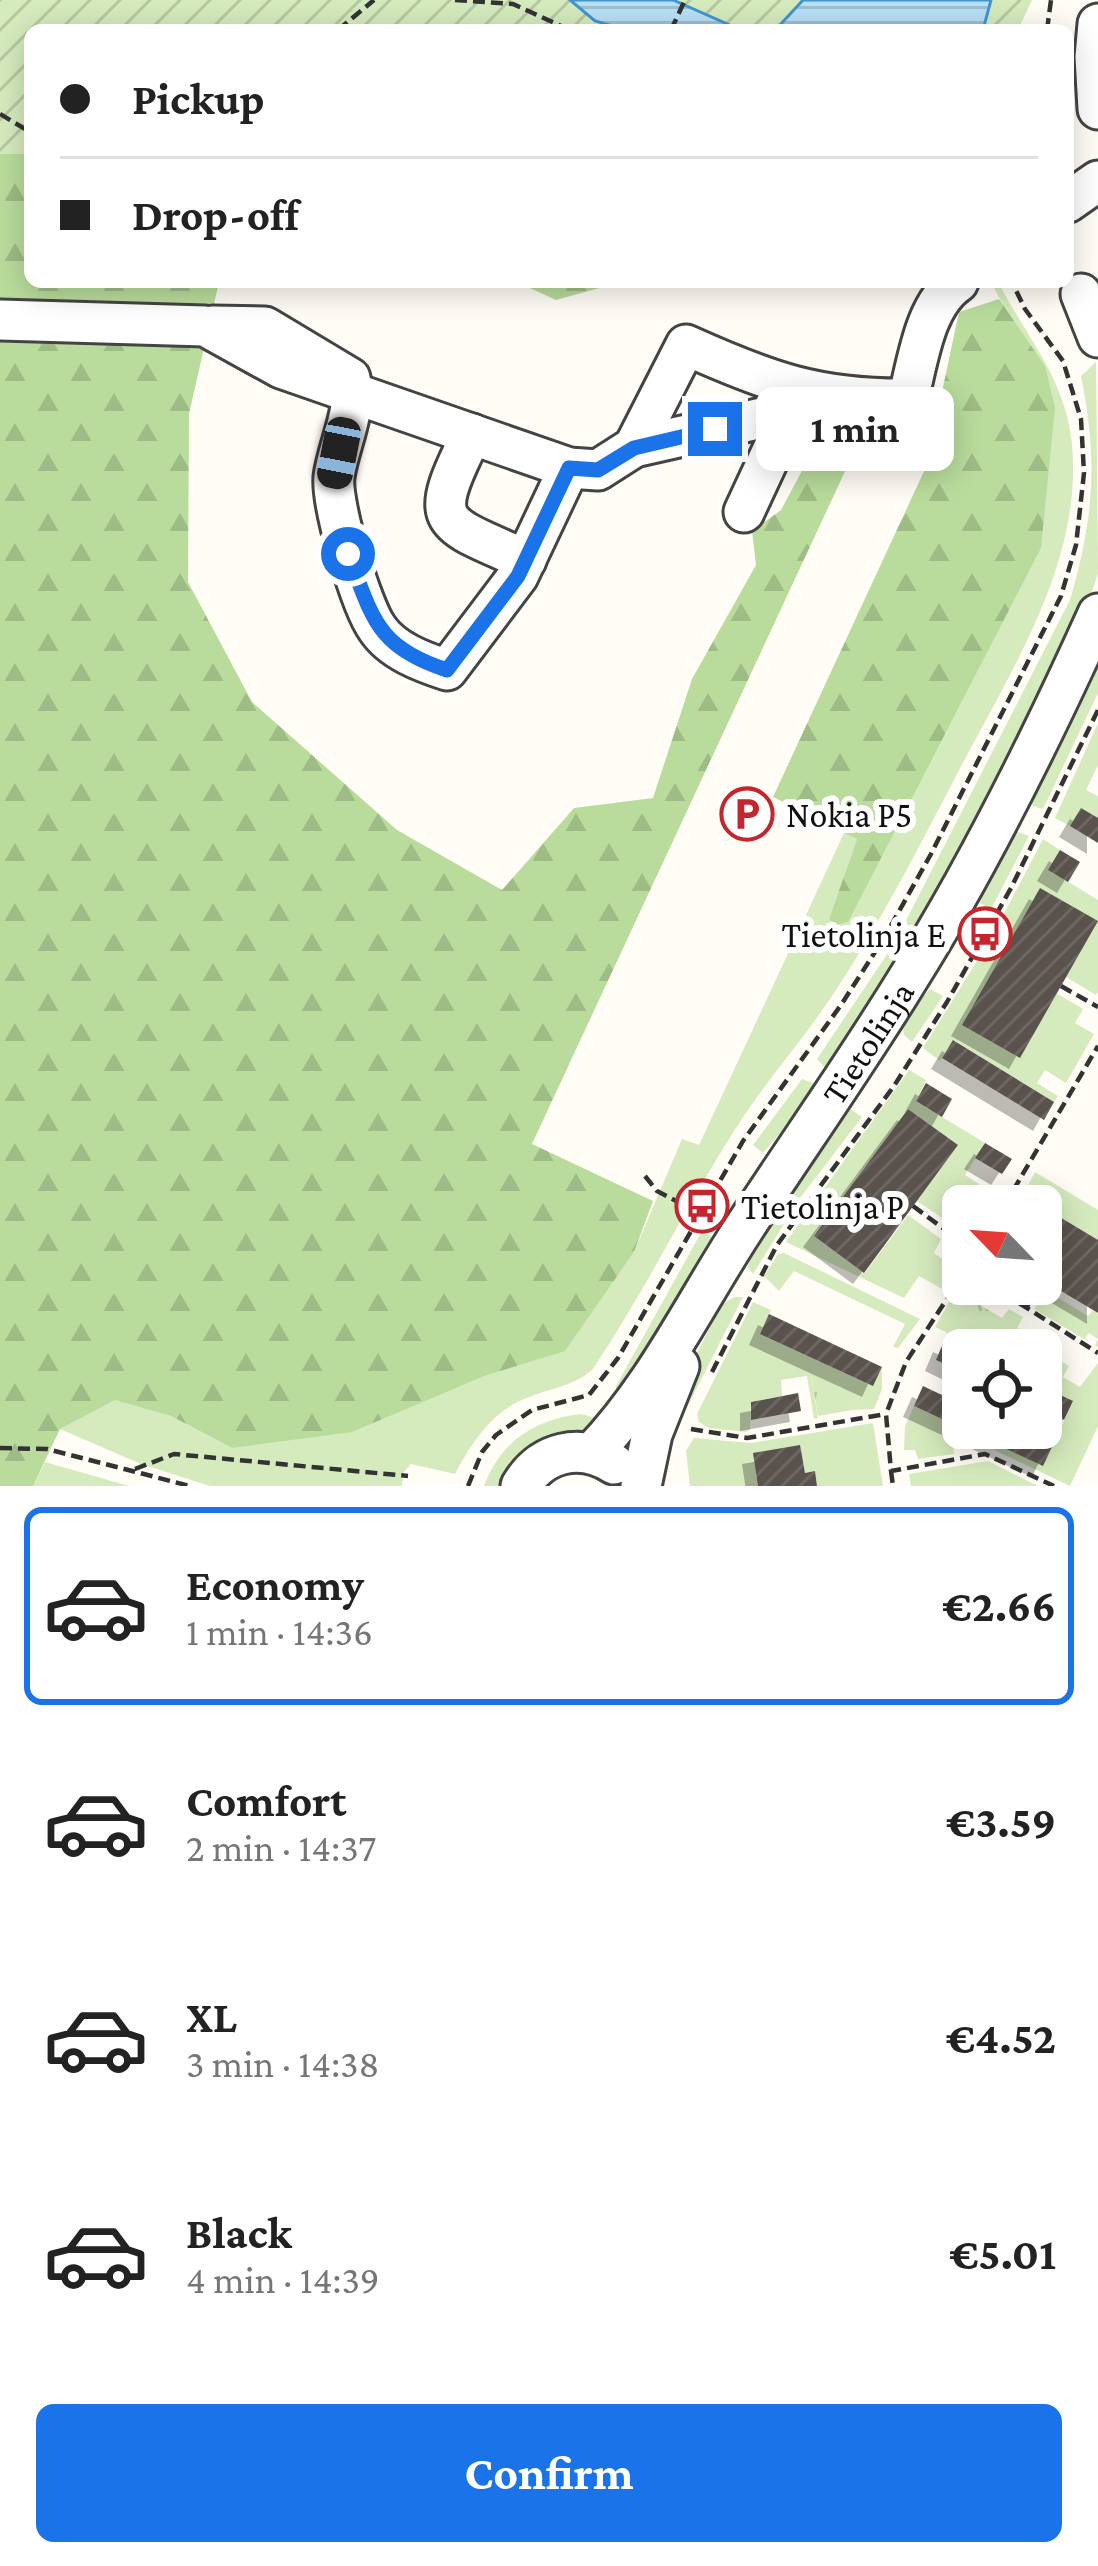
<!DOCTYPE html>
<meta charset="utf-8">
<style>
:root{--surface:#fff;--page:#f6f6f6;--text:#222;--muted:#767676;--line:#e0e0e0;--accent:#1a73e8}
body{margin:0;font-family:"Crimson Pro",serif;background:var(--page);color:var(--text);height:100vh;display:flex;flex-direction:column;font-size:45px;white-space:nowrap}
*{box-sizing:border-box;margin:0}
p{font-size:39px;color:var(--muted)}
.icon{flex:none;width:66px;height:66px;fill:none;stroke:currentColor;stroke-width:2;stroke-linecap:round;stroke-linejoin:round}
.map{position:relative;height:1486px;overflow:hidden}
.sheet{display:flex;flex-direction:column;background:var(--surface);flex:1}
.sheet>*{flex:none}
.guide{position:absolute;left:24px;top:24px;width:1050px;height:264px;border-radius:18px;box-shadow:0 6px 30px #0003;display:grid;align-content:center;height:264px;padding:0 36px;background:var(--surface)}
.needle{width:78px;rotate:295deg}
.buttons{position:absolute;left:942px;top:1185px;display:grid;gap:24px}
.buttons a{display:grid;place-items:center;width:120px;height:120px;border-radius:18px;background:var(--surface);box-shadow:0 6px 30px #0003;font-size:60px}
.end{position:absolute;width:54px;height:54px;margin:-27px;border:15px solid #1a73e8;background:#fff;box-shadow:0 0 0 6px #fff}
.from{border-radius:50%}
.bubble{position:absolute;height:84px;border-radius:18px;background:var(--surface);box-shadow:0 6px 30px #0003;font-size:39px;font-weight:700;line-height:84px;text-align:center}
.car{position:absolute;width:36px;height:72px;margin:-36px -18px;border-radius:15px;box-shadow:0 0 9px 3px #0007;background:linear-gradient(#222 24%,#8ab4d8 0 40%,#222 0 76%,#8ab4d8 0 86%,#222 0)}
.guide b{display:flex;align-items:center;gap:42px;height:114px;font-size:45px}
.guide b+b{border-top:3px solid var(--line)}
.guide i{width:30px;height:30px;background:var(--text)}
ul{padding:21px 0 0;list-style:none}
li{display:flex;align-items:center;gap:36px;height:198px;margin:0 24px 18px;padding:0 12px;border:6px solid transparent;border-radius:18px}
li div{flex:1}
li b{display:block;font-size:45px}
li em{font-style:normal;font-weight:700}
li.on{border-color:var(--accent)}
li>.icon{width:108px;height:108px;stroke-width:1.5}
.button{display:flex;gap:24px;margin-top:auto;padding:24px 36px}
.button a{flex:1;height:138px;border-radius:18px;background:var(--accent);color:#fff;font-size:48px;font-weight:700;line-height:138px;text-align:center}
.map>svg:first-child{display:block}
.grass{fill:#d5ebbd}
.forest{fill:url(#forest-firs)}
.park{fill:url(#park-tufts)}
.garden{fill:url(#garden-furrows)}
.water{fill:url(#water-rules);stroke:#3f96cf;stroke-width:3}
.building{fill:url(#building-hatch);filter:url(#shadow)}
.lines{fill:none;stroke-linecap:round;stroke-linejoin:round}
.minor-casing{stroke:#444;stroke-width:45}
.path{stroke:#333;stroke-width:4.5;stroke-dasharray:12 6;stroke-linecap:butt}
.minor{stroke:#fff;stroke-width:39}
.route{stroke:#1a73e8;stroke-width:15}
.labels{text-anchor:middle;stroke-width:12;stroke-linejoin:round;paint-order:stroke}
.poi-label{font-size:36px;fill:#111;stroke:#fff;text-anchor:start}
.street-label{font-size:36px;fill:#111;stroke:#fff}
</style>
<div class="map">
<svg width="1098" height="1486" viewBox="0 0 1098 1486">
<defs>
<pattern id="forest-firs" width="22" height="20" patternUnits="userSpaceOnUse" patternTransform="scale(3)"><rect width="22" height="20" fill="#b9dc9c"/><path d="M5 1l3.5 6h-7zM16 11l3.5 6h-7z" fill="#9ebc85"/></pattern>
<pattern id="park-tufts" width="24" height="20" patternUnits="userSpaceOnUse" patternTransform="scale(3)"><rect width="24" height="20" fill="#d5ebbd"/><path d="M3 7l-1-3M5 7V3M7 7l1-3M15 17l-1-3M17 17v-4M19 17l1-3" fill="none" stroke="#b6c8a1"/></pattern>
<pattern id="garden-furrows" width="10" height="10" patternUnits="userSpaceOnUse" patternTransform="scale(3)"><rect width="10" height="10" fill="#d5ebbd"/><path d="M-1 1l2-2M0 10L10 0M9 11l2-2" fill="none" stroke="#b6c8a1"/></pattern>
<pattern id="water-rules" width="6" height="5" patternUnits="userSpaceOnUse" patternTransform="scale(3)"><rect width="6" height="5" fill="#b9e0f7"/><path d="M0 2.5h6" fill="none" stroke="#9ebfd3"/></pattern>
<pattern id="building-hatch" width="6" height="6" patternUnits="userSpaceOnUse" patternTransform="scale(3)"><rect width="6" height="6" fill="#5a524d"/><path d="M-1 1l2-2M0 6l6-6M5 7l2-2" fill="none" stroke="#6d6662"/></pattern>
<filter id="shadow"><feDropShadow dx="-11" dy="11" stdDeviation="0" flood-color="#0004"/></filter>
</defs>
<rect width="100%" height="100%" fill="#fffdf5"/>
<path class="grass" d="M991 282H998C1027 338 1066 379 1072 445 1083 563 1009 674 957 774 918 849 879 925 832 996 802 1041 765 1082 736 1128 685 1207 645 1292 592 1370 573 1386 552 1388 529 1397 493 1410 472 1442 455 1474L411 1464 403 1473 402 1486H210L141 1464 60 1429 115 1399 171 1416 232 1448 565 1350 634 1252 682 1139 699 1145 845 831 857 839 829 919 835 925 1015 327Z
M1096 362 1098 573 1087 607 962 853 829 1072 817 1059 894 944 1070 600C1094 518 1098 460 1081 376Z
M1098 650V693L1043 809 1033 806 1028 798Z
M1098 723V765L1086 790 1098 796V818L1070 826 1055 818Z
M1015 831 1029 836 991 909 980 903 992 859Z
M1043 839 1060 850 1049 870 1098 900V992L1096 995 1066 977 1056 993 1083 1009 1075 1023 1094 1034 1066 1083 1045 1070 1037 1083 1058 1096 1054 1102 954 1040 940 1061 923 1048 992 937Z
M930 989 943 996 912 1042 904 1035 902 1021Z
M909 1070 926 1080 916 1101 985 1143 965 1175 979 1184 954 1226 917 1201 958 1145 908 1109 815 1236 865 1273 908 1215 941 1239 934 1253 955 1268 942 1289 919 1276 904 1298 786 1242Z
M802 1079 821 1086 763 1153 753 1145Z
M843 1104 862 1117 800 1198 753 1274 748 1267 751 1249Z
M1035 1172 1098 1210V1240L1023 1195Z
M702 1231 712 1237 696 1284 615 1398 616 1386Z
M784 1253 920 1319 898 1348 893 1347 905 1324 794 1271 779 1291 764 1276 778 1254Z
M1045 1290 1088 1316 1093 1310 1098 1313V1347L1095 1346 1098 1339 1089 1333 1084 1339 1034 1309Z
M955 1291 975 1302 961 1326 962 1332 997 1350H963L944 1341 948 1333 935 1327Z
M735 1297H743L674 1433 664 1427 679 1387 723 1303Z
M753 1302 771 1310 761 1334 873 1385 882 1367V1389L874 1409 852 1410 865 1389 811 1376 818 1418 814 1419 807 1376 781 1380 782 1396 751 1402 750 1430 746 1432 709 1428 699 1422 697 1414Z
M1018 1328 1048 1347 1055 1337 1060 1340 1051 1355 1069 1366 1063 1377 1080 1387 1098 1363V1426L1070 1486 988 1447 974 1449 972 1442 953 1446 954 1454 918 1459 915 1450H904L905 1426 914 1406 1043 1465 1073 1402 1041 1386V1350L1015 1332Z
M581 1414 610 1422 507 1486H484C500 1442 535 1419 581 1414Z
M873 1423 883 1486H817L815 1472 805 1473 799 1445 758 1486H690L686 1451 694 1438 751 1443Z
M988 1461 1038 1486H911L909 1474Z
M45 1462 129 1486H33Z"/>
<path class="forest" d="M0 154H30V282H219L189 414 188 582 252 702 397 830 502 890 574 808 653 798 692 679 756 565 752 531 781 510 834 411 861 437 532 1144 653 1201 634 1252 565 1351 484 1376 352 1432 232 1448 171 1416 115 1400 60 1429 33 1486H0Z
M517 282H621L556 300Z
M999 299 1045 366 1055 407 1041 548 848 922 835 925 829 919 857 839 773 797 926 467 959 312Z"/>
<path class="park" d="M975 1302 1002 1318 1009 1309 1023 1317 1015 1332 1038 1350H1015L1009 1343 1005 1350 962 1332 961 1326Z
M832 1372 866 1389 852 1410 818 1416 811 1375Z"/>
<path class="garden" d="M0 0H1032L1018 30H30V154H0Z"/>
<path class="water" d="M570 0H673L741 30H626L595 21Z
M803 0H991L983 30H756L780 25Z"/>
<path class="building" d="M1081 808 1098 818V843L1070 826Z
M1060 850 1080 862 1068 882 1048 870Z
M1040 888 1098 921 1020 1058 962 1025Z
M953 1040 1054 1102 1044 1120 942 1058Z
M926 1083 952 1099 942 1117 916 1101Z
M908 1109 958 1145 864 1273 814 1236Z
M985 1143 1012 1159 1002 1174 975 1158Z
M1023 1195 1098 1240V1313L1041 1279V1206H1017Z
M769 1314 882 1367 873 1386 760 1334Z
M944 1341 963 1350V1373L936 1360Z
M923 1386 963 1405V1428H1012L1052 1447 1043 1466 914 1406Z
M1041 1386 1073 1401 1064 1420 1041 1409Z
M798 1393 801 1411 751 1420V1402Z
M800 1445 805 1473 815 1471 817 1486H758L753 1453Z"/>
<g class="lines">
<g class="minor-casing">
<g id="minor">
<path d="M1098 24 1095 57 1098 109"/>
<path d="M1068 202 1098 181"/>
<path d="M1081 294 1098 337"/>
<path d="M0 320 205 326 281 368 569 468 598 470 634 447 686 345C768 382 818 400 908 399 918 361 924 305 958 282"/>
<path d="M213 326 265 327 350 378C358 409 338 446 334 477 331 504 361 606 377 628 392 651 423 662 447 670L518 576 569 468"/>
<path d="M472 434C426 526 438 521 526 560"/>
<path d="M634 447 833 402"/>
<path d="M744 512 783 428 797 410"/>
<path id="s1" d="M592 1453C655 1388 695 1303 744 1228 799 1144 857 1062 909 977 981 862 1042 738 1098 614"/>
<path d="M521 1486C541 1452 580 1442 614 1464"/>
<path d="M641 1486 652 1434 679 1366"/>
</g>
</g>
<path class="path" d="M455 0 513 4 570 30
M338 30 374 0
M671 30 685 0
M1047 30 1051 0
M0 114 30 132
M1061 986 1098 1007
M645 1176 657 1191 699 1213
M913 1206 963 1243
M1004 1206 1098 1046
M963 1274 906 1362 886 1414 891 1471 985 1454 1054 1486
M989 1284 1098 1353
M1026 1308 1040 1284
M712 1372 777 1245 894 1086 947 1002 1011 888 1098 710
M691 1429 747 1438 886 1414
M0 1448 47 1449 190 1486
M135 1469 174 1454 408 1476
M891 1471 893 1486
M468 1486 482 1452 496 1435 532 1410 589 1395 618 1358 743 1141 841 1005 884 938 931 854 1061 596 1076 545 1084 473 1081 419 1063 361 1025 309 1012 282"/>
<use href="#minor" class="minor"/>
</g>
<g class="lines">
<path class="route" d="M348 554C373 618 376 647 447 670L518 576 569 468 598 470 634 448 715 429"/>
</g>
<defs>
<g id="parking-ring" transform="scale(2.7)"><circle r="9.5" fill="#fff" stroke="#c4262e" stroke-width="1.5"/><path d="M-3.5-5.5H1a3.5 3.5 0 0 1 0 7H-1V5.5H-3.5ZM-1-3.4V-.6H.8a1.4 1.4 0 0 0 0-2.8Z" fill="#c4262e"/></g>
<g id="bus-ring" transform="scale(2.7)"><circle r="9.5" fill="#fff" stroke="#c4262e" stroke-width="1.5"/><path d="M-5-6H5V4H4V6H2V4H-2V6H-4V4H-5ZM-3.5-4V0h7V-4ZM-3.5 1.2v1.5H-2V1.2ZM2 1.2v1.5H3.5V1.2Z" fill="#c4262e"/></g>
</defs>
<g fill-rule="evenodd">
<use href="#parking-ring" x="747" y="814"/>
<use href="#bus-ring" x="985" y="934"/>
<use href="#bus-ring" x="702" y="1206"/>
</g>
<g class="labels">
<g class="poi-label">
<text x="786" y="827">Nokia P5</text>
<text x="946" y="947" text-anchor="end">Tietolinja E</text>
<text x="741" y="1219">Tietolinja P</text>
</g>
<g class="street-label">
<text dy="13" stroke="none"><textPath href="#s1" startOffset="495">Tietolinja</textPath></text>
</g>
</g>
</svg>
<div class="buttons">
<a><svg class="needle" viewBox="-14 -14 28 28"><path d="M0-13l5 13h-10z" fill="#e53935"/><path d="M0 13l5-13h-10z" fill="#767676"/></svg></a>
<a><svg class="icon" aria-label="locate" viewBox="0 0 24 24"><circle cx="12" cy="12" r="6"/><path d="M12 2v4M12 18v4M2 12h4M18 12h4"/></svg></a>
</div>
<i class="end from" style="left:348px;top:554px"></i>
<i class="end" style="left:715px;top:429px"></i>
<div class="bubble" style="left:756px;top:387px;width:198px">1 min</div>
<i class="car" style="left:339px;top:453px;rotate:191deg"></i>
<div class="guide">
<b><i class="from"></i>Pickup</b>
<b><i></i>Drop-off</b>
</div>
</div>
<section class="sheet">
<ul>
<li class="on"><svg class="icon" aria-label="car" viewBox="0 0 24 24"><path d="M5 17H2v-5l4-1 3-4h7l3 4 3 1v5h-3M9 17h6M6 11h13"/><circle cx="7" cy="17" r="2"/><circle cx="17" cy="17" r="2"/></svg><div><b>Economy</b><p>1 min · 14:36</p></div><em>€2.66</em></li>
<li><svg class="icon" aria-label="car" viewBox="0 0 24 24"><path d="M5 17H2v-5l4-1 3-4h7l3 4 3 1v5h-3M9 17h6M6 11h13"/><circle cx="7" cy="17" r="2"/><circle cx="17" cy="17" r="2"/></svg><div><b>Comfort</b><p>2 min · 14:37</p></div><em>€3.59</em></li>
<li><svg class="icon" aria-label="car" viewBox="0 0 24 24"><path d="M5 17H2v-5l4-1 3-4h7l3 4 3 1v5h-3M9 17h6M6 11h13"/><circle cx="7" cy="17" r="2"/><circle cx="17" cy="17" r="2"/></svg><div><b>XL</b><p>3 min · 14:38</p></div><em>€4.52</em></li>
<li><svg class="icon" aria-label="car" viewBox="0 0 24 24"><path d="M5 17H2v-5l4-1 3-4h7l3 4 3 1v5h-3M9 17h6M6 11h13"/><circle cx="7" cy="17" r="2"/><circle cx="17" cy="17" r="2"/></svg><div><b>Black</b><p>4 min · 14:39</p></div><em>€5.01</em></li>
</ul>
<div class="button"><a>Confirm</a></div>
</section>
